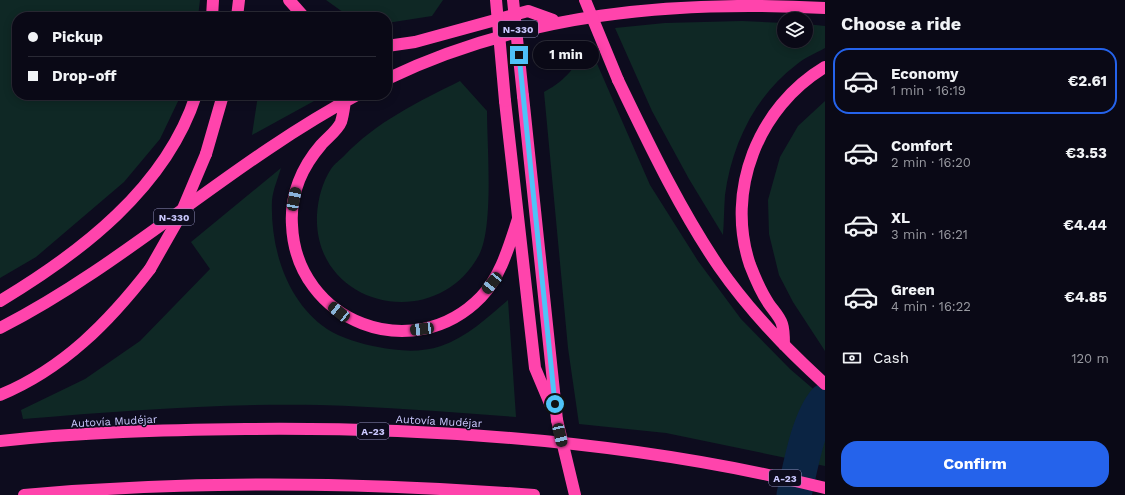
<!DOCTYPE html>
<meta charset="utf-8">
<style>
:root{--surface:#0a0916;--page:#13121f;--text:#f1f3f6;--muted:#999aa1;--line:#2a2a35;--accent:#2563eb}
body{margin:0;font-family:"Work Sans",sans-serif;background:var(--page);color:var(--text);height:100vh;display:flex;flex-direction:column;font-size:15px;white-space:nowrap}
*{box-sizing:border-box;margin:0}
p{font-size:13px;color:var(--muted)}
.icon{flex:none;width:22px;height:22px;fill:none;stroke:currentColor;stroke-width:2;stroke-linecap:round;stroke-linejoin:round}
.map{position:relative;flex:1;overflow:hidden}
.panel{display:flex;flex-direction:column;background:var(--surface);width:300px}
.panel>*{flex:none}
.guide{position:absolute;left:12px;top:12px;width:380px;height:88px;border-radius:16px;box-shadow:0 2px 10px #0003,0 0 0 1px var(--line);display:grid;align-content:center;height:88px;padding:0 16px;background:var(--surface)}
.buttons{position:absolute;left:777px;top:12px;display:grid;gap:8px}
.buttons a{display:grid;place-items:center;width:36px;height:36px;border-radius:50%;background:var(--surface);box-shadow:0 2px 10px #0003,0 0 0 1px var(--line);font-size:20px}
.end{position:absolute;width:18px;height:18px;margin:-9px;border:5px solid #4fc3f7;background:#111;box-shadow:0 0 0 2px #111}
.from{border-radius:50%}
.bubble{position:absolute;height:28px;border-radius:14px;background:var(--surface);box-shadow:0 2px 10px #0003,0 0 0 1px var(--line);font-size:13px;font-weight:700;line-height:28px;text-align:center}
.car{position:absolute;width:12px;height:24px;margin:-12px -6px;border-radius:5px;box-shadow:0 0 3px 1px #0007;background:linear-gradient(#222 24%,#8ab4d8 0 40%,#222 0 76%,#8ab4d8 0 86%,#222 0)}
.guide b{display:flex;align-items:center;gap:14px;height:38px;font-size:15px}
.guide b+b{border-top:1px solid var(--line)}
.guide i{width:10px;height:10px;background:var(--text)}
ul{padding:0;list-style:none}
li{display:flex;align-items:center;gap:12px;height:66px;margin:0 8px 6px;padding:0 8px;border:2px solid transparent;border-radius:16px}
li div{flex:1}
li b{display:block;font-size:15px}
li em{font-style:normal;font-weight:700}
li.on{border-color:var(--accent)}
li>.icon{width:36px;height:36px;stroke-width:1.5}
h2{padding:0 16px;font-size:18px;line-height:48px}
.pay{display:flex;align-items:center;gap:10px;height:44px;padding:0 16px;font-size:15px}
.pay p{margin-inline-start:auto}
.button{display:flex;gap:8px;margin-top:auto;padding:8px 16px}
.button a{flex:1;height:46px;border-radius:16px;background:var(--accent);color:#fff;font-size:16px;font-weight:700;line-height:46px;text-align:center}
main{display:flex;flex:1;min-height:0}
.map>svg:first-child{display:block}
.green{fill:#0f2825}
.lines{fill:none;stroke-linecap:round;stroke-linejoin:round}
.river{stroke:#0b2443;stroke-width:35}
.highway{stroke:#ff44ac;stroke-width:12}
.highway-bridge{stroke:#ff44ac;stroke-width:12}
.route{stroke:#4fc3f7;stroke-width:5}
.labels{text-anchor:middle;stroke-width:3;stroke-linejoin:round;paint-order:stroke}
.shield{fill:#0d0c1e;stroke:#9290bc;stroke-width:1}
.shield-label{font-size:10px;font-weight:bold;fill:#cbc9ff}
.street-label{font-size:11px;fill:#cbc9ff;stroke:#0d0c1e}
</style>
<main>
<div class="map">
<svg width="825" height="495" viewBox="0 0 825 495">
<rect width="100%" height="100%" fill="#0d0c1e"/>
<path class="green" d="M0 0H200L198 17H17V95H181L160 139 124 182 36 257 0 278Z
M326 0H443L432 16 387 23V17H355L347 15Z
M742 21 784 23V41H806V24L825 26V48C816 53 804 58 796 65 755 96 732 144 725 195 724 208 724 222 723 235L689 179 652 111 615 28 665 23Z
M588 43 650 185 698 261 741 319 790 369 825 399V466L666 433 579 424 568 348 544 92C568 79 575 67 588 43Z
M460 81 487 111C487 146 494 227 479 255 436 335 313 307 317 215 318 199 322 183 331 169 334 164 340 160 344 156 376 122 418 102 460 81Z
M258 95H325L252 135Z
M825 101V351L793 302 779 275 769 234 768 200 780 157 798 126Z
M281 168C278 178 273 190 272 200 270 247 286 301 327 329 341 338 361 344 378 347 398 351 420 353 441 346 467 337 487 318 508 300L516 417C451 412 385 407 320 405 221 403 122 411 23 419L21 410 85 379 140 341 210 269 191 242Z"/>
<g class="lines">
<path class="river" d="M794 495C800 469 808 421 825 401"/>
<path class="highway" d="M289 0 304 17
M212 17 213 0
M237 17 239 0
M387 46 415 42 528 11 553 20
M387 79C525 13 673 0 825 8
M618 80C649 144 679 208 719 267 749 310 786 349 825 384
M523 96 557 420
M345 101C344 108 343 116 341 122 338 130 327 138 321 145 302 167 290 195 292 225 296 322 413 367 481 297 501 276 509 246 518 219
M505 101 535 368 551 406
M206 154 223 95
M0 301C80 253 166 188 196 95
M0 328C127 263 231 162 357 95
M784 345C784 338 784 330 782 324 780 317 773 310 769 304 761 292 755 278 750 265 725 191 758 107 825 67
M0 395C63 369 109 322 150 269
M0 441C81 432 164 430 246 429 440 427 636 441 825 488
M24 495C194 480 364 482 534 495"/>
<path class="highway-bridge" d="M496 0 505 101
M513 0 523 96
M585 0 618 80
M150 269 179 218 206 154
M557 420 575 495"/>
</g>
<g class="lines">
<path class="route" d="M519 55 555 404"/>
</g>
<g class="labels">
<g class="shield">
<rect x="498" y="21" width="40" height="16" rx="3"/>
<rect x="154" y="209" width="40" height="16" rx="3"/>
<rect x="357" y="423" width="32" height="16" rx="3"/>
<rect x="769" y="470" width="32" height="16" rx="3"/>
</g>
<g class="shield-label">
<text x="518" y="33">N-330</text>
<text x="174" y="221">N-330</text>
<text x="373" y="435">A-23</text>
<text x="785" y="482">A-23</text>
</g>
<g class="street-label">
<text transform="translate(114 421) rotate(-3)" y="4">Autovía Mudéjar</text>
<text transform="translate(439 421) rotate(3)" y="4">Autovía Mudéjar</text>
</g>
</g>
</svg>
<div class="buttons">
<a><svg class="icon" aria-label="layers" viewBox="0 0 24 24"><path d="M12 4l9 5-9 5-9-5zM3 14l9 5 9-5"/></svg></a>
</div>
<i class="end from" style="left:555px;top:404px"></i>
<i class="end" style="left:519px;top:55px"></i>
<div class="bubble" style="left:533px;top:41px;width:66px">1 min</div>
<i class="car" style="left:294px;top:199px;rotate:11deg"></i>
<i class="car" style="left:492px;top:283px;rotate:219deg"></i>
<i class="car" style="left:339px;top:312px;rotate:309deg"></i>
<i class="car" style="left:422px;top:329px;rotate:263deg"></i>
<i class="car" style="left:560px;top:435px;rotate:167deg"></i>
<div class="guide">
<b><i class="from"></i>Pickup</b>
<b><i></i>Drop-off</b>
</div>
</div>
<section class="panel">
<h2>Choose a ride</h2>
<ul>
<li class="on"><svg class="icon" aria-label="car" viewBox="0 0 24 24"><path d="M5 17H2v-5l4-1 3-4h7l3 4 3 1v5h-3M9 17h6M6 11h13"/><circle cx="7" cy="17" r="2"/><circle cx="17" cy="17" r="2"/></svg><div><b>Economy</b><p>1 min · 16:19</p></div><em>€2.61</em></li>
<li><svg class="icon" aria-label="car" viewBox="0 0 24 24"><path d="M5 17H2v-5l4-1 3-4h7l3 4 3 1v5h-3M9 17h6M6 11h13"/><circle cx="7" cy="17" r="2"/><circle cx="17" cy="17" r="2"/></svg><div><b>Comfort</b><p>2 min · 16:20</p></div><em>€3.53</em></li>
<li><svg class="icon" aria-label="car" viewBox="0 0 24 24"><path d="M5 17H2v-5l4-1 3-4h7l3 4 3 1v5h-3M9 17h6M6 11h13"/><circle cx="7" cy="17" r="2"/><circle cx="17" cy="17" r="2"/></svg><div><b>XL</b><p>3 min · 16:21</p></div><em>€4.44</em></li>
<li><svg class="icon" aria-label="car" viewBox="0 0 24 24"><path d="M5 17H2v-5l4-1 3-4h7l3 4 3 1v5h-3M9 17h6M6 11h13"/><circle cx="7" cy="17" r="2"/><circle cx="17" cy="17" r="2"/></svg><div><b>Green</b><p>4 min · 16:22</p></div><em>€4.85</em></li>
</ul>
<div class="pay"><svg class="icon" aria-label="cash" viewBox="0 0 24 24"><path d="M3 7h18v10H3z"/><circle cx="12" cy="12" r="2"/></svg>Cash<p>120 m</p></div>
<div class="button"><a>Confirm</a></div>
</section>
</main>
